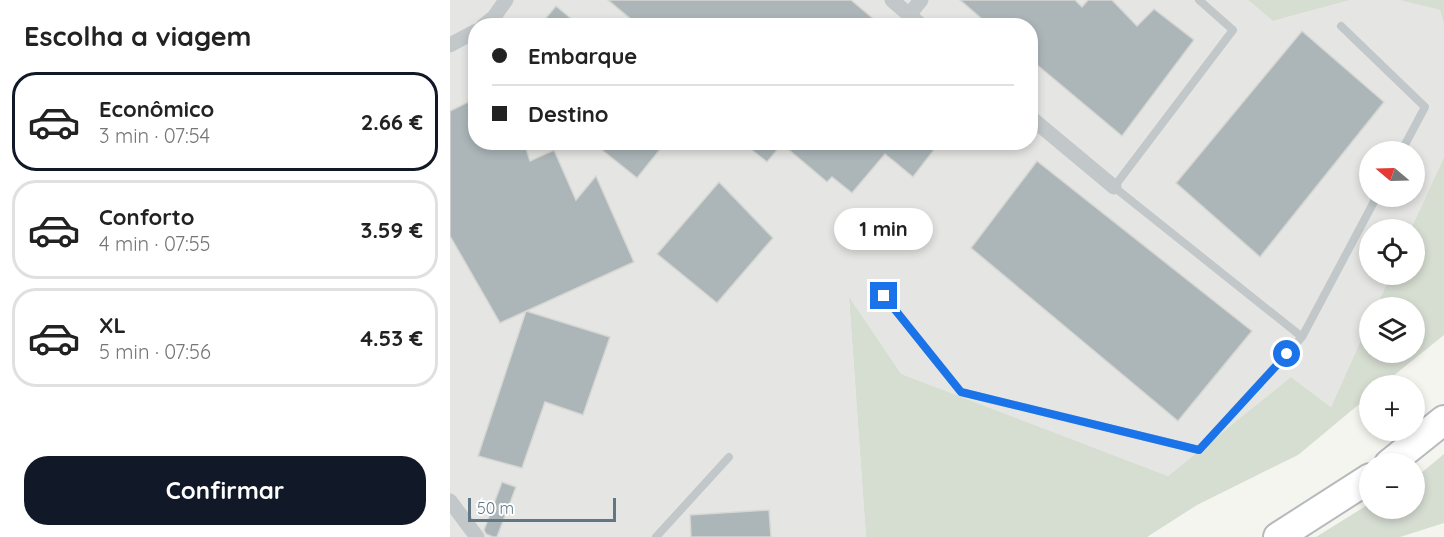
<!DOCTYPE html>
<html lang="pt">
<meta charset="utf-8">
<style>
:root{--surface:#fff;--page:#f2f2f2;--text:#222;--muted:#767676;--line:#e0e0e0;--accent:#111827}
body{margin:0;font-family:Quicksand,sans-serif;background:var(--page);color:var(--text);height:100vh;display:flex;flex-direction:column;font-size:22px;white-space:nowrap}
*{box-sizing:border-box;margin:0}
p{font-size:20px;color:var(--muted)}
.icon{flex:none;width:33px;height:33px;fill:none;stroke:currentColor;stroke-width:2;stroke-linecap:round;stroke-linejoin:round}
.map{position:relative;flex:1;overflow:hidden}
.side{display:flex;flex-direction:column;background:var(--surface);width:450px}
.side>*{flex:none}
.banner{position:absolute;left:18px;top:18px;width:570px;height:132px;border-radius:24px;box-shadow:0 3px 9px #0003;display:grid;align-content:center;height:132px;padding:0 24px;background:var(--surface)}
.needle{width:39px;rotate:289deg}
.tools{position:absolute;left:909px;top:141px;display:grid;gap:12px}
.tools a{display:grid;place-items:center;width:66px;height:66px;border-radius:50%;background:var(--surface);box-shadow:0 3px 9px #0003;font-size:30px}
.scale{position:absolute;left:18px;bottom:15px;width:148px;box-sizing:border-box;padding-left:6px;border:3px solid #617784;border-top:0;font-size:16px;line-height:21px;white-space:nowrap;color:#617784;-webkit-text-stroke:4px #fff;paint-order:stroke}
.end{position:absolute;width:27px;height:27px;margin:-14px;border:8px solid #1a73e8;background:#fff;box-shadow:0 0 0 3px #fff}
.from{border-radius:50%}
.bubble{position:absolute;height:42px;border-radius:21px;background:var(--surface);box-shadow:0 3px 9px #0003;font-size:20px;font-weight:800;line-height:42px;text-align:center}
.banner b{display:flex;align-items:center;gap:21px;height:57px;font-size:22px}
.banner b+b{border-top:2px solid var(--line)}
.banner i{width:15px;height:15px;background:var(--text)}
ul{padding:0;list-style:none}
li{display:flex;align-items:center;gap:18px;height:99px;margin:0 12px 9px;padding:0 12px;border:3px solid var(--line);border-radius:24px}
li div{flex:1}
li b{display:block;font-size:22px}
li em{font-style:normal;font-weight:800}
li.current{border-color:var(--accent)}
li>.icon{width:54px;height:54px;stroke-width:1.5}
h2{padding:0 24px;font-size:27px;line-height:72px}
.cta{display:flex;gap:12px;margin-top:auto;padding:12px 24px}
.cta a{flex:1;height:69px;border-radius:24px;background:var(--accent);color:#fff;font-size:24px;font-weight:800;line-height:69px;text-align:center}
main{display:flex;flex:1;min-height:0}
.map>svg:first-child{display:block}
.built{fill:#e5e6e4;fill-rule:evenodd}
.green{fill:#d6ddd1}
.building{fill:#acb6b9;stroke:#d6d6d3;stroke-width:1.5}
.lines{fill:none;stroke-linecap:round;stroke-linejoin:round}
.motorway-casing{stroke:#b6babd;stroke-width:32}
.service{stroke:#c2c7c9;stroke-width:8}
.minor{stroke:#c2c7c9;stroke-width:15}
.motorway{stroke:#fff;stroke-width:28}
.route{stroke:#1a73e8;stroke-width:8}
</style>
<main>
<section class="side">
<h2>Escolha a viagem</h2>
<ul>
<li class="current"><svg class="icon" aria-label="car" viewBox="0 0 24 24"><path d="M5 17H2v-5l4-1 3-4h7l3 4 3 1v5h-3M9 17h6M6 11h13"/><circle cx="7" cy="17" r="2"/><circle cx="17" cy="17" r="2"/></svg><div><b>Econômico</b><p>3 min · 07:54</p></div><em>2.66 €</em></li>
<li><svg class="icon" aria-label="car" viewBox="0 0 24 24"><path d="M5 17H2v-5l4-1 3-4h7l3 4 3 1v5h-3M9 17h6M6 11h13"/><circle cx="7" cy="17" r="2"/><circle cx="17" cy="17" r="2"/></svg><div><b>Conforto</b><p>4 min · 07:55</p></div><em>3.59 €</em></li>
<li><svg class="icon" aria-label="car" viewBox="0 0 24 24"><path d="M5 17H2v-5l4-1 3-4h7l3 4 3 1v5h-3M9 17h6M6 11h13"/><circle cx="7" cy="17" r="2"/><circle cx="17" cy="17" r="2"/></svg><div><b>XL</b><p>5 min · 07:56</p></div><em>4.53 €</em></li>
</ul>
<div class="cta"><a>Confirmar</a></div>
</section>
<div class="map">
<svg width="994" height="537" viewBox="0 0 994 537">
<rect width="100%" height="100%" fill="#f5f5f0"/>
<path class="built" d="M0 0H798L823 21 900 0H949L990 10 994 24V157L961 229 920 230V274L941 275 926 307 920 308 919 322 881 407 841 377 718 476 450 374 399 298 416 537H0ZM26 26H580V142H26ZM920 152H964V196H920Z"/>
<path class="green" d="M798 0H900L823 21Z
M949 0H994V24L990 10Z
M994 157V335L932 385 920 386 919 396 848 455 747 505 697 537H416L399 297 451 374 718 476 841 377 881 407 919 322 920 352H964V308L926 307 941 275 964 274V230L961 229Z
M994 454V523L950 537H866L919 504 920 508H964L965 478Z"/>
<path class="building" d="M158 0H401L432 26H189Z
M510 0H625L632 7 638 0H662L687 26 704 9 744 40 672 136 580 59V26H540Z
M106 6 130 26H89Z
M852 31 934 102 810 257 726 183Z
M26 98V142H74L80 161 104 150 126 200 146 176 184 262 50 323 0 236V111Z
M142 142H216L187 178Z
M292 142H490L463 177 435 154 402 193 382 177 377 182 332 144 317 162Z
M587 161 802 331 728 421 521 248Z
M269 182 323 238 267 303 207 254Z
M76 311 160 337 133 415 95 402 72 468 28 456Z
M52 482 66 487 47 537H43L36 534 34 530Z
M319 510 321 537H241L240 515Z"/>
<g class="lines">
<g class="motorway-casing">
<path id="motorway" d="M939 464 994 420
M828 537 920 478"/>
</g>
<path class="service" d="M749 0 783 30 664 187 852 337 927 196
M891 26 975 107 951 152
M434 296 511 392 749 450 852 337
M206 537 279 457"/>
<path class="minor" d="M442 0 472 26
M459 15 471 0
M33 26 44 17 56 0
M0 45 26 31
M580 117 664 187
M0 501 27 537"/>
<use href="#motorway" class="motorway"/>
</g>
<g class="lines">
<path class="route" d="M434 296 511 392 749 450 837 354"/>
</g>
</svg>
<div class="tools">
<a><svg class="needle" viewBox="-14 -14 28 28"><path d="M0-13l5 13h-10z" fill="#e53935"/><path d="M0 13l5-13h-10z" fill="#767676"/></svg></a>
<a><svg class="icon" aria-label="locate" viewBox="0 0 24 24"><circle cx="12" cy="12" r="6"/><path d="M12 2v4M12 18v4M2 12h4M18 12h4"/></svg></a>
<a><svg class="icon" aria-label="layers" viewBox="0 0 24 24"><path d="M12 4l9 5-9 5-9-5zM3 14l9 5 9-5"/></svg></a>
<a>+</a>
<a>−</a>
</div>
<div class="scale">50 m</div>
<i class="end from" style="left:837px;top:354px"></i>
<i class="end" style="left:434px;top:296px"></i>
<div class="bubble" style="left:384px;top:208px;width:99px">1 min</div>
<div class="banner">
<b><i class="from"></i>Embarque</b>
<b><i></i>Destino</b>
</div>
</div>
</main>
